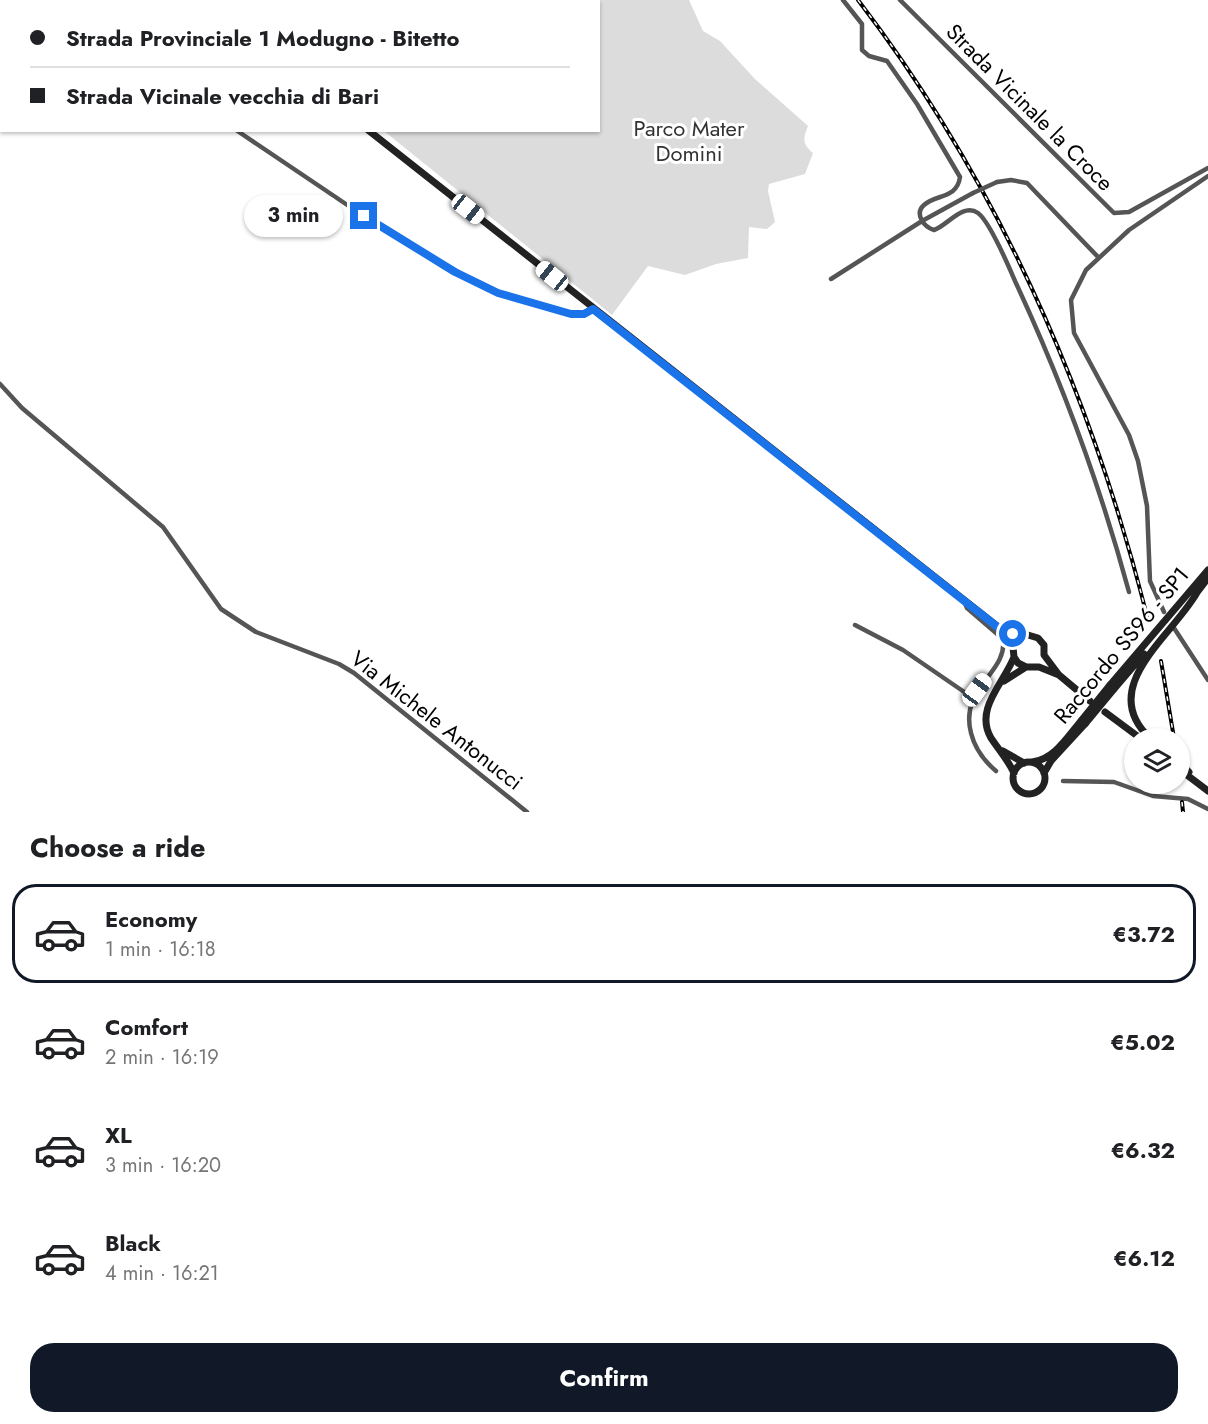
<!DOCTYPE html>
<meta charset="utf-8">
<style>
:root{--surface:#fff;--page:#f2f2f2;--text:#202124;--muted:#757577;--line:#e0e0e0;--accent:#111827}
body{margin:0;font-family:Jost,sans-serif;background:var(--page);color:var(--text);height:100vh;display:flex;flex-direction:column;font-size:22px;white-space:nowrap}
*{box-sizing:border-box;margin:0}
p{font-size:20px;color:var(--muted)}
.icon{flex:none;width:33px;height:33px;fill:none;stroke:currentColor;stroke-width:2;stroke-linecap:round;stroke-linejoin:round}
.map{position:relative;height:812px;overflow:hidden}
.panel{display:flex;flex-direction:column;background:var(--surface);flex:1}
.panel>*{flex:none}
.guide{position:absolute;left:0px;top:0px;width:600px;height:132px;box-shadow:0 2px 4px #0004;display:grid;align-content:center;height:132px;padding:0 30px;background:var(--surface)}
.buttons{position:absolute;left:1124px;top:728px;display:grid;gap:12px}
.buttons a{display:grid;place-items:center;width:66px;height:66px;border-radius:50%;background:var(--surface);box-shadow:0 2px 4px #0004;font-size:30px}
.end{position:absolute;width:27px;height:27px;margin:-14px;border:8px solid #1a73e8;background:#fff;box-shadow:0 0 0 3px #fff}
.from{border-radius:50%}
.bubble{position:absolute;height:42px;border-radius:21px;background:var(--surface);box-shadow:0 2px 4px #0004;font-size:20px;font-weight:700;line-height:42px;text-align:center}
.car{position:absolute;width:18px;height:36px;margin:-18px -9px;border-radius:8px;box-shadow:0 0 4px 2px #0007;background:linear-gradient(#fff 24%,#345 0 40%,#fff 0 76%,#345 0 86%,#fff 0)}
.guide b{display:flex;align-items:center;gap:21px;height:57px;font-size:22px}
.guide b+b{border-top:2px solid var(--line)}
.guide i{width:15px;height:15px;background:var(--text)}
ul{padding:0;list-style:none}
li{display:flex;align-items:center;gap:18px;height:99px;margin:0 12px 9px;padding:0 18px;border:3px solid transparent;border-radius:24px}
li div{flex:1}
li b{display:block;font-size:22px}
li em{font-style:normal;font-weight:700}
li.current{border-color:var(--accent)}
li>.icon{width:54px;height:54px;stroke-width:1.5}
h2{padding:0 30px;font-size:27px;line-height:72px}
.button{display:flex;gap:12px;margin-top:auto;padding:12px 30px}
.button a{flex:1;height:69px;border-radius:24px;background:var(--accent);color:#fff;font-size:24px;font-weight:700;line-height:69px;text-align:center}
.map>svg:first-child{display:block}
.green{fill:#dcdcdc}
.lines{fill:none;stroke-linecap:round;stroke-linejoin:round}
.street{stroke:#555;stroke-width:4.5}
.secondary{stroke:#222;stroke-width:7}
.rail-casing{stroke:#000;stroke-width:4}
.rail{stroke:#fff;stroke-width:1.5;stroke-dasharray:4.5;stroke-linecap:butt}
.street-bridge{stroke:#555;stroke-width:4.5}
.secondary-bridge{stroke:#222;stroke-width:7}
.route{stroke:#1a73e8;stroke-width:8}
.labels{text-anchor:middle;stroke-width:6;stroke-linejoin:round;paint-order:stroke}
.street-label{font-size:22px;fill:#000;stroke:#fff}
.park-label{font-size:22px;fill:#333;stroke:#fff}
</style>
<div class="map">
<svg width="1208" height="812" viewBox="0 0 1208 812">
<rect width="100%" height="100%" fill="#fff"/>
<path class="green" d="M214 0H689L703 31 720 41 755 79 808 126C803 138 802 144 813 153L805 174 769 184 768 191 775 222 767 229 749 227 748 258 716 264 685 275 648 266 612 315 384 131 598 130V2Z"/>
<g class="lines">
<path class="street" d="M49 0 50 2
M843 0 862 24V50L869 56 887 61 917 104 960 177C957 199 936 194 924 205 914 214 924 227 934 230 947 226 963 202 978 213 990 222 1009 267 1015 281 1062 382 1100 485 1129 592
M900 0 1114 213 1129 212 1208 168
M236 130 380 227 487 289 523 301 571 314H584L593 309
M997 182 1011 180 1027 183 1099 258
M831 279 922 221 973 193
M0 384 22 408 163 527 221 609 256 632 339 664 354 673 527 812
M964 601 967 608 1003 639C1008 673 959 687 971 733 975 749 983 760 996 771
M1164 612 1150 581 1147 506 1138 461 1129 435 1074 333 1071 300 1086 270 1129 230 1208 176
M855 625 903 650 973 698
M1174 628 1208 680
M1063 781 1114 782 1153 796 1188 799 1208 809"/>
<path class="secondary" d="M202 0 204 2
M368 130 1001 629 1013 647 1014 657 1018 663 1026 667H1039L1059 675
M1198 591 1208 578
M1003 630 1022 637 1028 635 1038 638 1044 645V655L1059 675 1090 701
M1014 657C1004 683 974 709 991 738 999 750 1008 760 1014 773
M1004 681 1026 667
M1110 685 1208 570
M1114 689 1144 654
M1105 712 1140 738
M1150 738C1094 686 1177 633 1199 589
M1003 751 1024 763
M1179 761 1189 772
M1032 762C1054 760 1068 736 1081 721
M1013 778a16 16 0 1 1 32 0a16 16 0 1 1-32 0Z
M1179 769 1208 791
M1044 773 1051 761 1085 724"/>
<g class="rail-casing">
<path id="rail" d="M858 0C998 183 1091 394 1147 616
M1161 661 1174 738
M1182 802 1183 812"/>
</g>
<use href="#rail" class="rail"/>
<path class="street-bridge" d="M973 193 997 182"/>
<path class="secondary-bridge" d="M1081 721 1110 685
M1085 724 1114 689"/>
</g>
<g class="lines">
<path class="route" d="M364 216 455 272 498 293 571 314H584L593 309 1000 629 1013 634"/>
</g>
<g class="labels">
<g class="street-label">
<text transform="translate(1030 107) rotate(45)" y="8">Strada Vicinale la Croce</text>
<text transform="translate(1121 645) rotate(-50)" y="8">Raccordo SS96 - SP1</text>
<text transform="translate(437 720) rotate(38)" y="8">Via Michele Antonucci</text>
</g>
<g class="park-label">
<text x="689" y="136">Parco Mater<tspan x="689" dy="25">Domini</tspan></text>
</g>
</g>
</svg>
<div class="buttons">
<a><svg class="icon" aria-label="layers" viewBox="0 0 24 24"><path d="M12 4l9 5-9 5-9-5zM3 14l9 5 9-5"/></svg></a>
</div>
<i class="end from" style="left:1013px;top:634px"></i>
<i class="end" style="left:364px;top:216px"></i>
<div class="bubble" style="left:244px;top:195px;width:99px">3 min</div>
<i class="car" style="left:468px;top:209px;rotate:128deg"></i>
<i class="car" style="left:552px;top:276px;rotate:309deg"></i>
<i class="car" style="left:977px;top:690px;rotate:36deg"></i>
<div class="guide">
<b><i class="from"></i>Strada Provinciale 1 Modugno - Bitetto</b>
<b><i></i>Strada Vicinale vecchia di Bari</b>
</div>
</div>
<section class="panel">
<h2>Choose a ride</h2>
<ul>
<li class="current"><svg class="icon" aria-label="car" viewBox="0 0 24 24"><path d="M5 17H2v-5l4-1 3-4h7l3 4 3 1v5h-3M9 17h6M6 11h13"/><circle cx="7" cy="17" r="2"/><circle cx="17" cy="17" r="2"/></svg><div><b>Economy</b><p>1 min · 16:18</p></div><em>€3.72</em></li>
<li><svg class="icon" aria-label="car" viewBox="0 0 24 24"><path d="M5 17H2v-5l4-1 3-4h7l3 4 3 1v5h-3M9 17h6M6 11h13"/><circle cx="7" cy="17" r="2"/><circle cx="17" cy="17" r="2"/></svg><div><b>Comfort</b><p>2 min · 16:19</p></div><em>€5.02</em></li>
<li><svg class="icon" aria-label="car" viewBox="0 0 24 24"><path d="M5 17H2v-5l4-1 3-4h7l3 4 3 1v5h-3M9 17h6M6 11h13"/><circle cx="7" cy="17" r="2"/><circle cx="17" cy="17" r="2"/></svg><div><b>XL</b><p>3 min · 16:20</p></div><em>€6.32</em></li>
<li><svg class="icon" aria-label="car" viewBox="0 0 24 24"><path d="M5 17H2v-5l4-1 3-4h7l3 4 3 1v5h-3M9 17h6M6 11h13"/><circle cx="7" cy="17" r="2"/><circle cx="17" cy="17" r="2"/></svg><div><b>Black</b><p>4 min · 16:21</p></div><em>€6.12</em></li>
</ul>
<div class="button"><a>Confirm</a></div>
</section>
